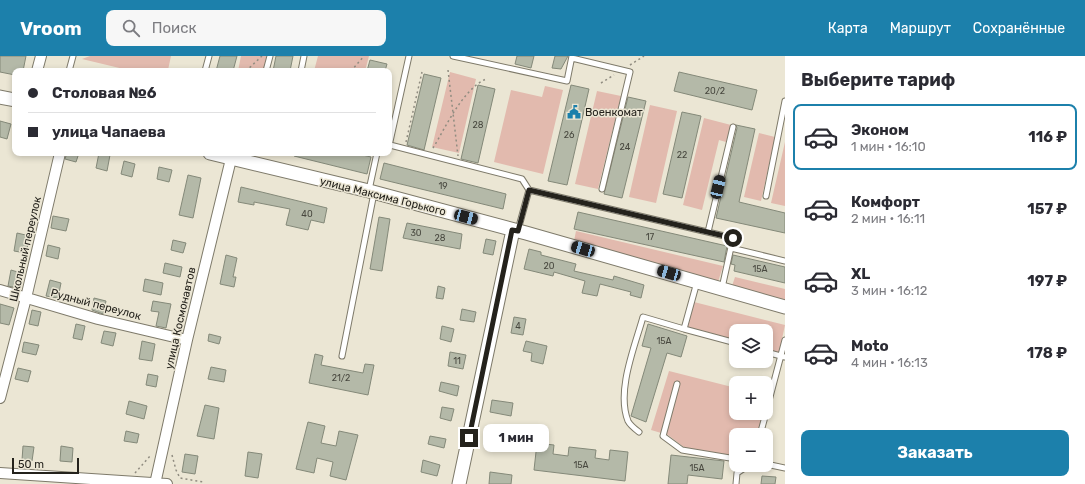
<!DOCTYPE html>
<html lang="ru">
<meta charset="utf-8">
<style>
:root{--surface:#fff;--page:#f7f7f7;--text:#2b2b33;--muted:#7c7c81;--line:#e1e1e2;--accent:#1c80ab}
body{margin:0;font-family:Rubik,sans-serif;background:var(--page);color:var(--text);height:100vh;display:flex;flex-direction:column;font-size:15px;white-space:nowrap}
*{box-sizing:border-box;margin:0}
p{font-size:13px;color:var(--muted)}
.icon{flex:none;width:22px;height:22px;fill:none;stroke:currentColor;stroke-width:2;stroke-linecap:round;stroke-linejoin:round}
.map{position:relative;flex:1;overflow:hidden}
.panel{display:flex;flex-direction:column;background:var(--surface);width:300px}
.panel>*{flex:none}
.banner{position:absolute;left:12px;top:12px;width:380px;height:88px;border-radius:8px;box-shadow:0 2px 6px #0003;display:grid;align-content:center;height:88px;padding:0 16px;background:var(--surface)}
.tools{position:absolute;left:729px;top:268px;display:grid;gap:8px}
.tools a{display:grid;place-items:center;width:44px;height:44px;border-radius:8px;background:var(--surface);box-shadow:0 2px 6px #0003;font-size:20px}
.scale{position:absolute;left:12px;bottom:10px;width:67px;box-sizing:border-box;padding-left:4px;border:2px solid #24221c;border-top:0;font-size:11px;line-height:14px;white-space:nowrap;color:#24221c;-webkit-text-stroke:3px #ebe6d4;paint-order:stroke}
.end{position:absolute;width:18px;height:18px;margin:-9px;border:5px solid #24221c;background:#fff;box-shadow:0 0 0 2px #fff}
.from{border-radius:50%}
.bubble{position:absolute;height:28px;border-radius:8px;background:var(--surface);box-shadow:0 2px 6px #0003;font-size:13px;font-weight:700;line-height:28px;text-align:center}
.car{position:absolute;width:12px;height:24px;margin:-12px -6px;border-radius:5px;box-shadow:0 0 3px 1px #0007;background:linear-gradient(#222 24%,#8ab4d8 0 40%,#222 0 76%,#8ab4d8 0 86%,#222 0)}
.banner b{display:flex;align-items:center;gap:14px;height:38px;font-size:15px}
.banner b+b{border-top:1px solid var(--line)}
.banner i{width:10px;height:10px;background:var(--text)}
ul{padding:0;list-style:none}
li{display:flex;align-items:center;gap:12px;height:66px;margin:0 8px 6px;padding:0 8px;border:2px solid transparent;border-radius:8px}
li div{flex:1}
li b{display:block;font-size:15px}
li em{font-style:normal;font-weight:700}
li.on{border-color:var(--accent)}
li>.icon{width:36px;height:36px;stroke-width:1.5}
h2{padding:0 16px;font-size:18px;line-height:48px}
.action{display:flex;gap:8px;margin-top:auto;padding:8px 16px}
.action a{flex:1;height:46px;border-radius:8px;background:var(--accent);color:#fff;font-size:16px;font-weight:700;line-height:46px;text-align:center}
header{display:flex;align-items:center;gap:24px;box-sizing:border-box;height:56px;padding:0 20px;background:var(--accent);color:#fff}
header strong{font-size:19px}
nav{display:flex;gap:22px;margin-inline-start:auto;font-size:14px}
.search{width:280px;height:36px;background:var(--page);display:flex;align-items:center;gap:10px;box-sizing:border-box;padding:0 14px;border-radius:8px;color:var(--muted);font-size:15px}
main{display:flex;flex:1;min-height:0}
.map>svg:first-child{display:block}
.green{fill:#e2baae}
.building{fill:#b4b9a8;stroke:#848979}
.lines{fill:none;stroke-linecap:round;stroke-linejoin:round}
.service-casing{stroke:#7e7a6a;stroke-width:7}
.minor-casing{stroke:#7e7a6a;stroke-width:12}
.tertiary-casing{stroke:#7e7a6a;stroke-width:15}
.path{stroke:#908c80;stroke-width:1.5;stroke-dasharray:2 3;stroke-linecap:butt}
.service{stroke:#fff;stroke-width:5}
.minor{stroke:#fff;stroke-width:10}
.tertiary{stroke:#fff;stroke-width:13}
.route{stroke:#24221c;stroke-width:5}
.labels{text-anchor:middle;stroke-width:3;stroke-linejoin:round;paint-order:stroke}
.number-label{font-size:9px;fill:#48483f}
.poi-label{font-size:11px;fill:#24221c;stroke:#ebe6d4;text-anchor:start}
.street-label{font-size:11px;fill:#24221c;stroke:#ebe6d4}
</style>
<header>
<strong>Vroom</strong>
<div class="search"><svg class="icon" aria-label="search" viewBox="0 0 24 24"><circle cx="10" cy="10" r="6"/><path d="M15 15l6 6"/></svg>Поиск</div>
<nav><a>Карта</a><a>Маршрут</a><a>Сохранённые</a></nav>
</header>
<main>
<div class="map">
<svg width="785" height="428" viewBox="0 0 785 428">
<rect width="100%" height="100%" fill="#ebe6d4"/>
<path class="green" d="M90 0H171L168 14 172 15H132L82 3Z
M241 0H268L264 15H238Z
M318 0H369L365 15H314Z
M450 16 476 23 459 97 432 91Z
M545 30 563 34 543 118 494 106 511 34 542 41Z
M597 35 621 40 598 133 575 128Z
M650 49 677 55 656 147 629 141Z
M704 62 731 69 726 86 719 84 702 154 683 149Z
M759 77 775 81 761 145 744 141Z
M785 86V150L771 147Z
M576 175 723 210 718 226 574 185Z
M735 221 785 233V246L732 230Z
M694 246 785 269 779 297 766 293V275H736V285L687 271Z
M669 315 736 332V357H763L757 379H736V400L685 392 668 379 651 374Z"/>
<path class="building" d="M0 0H26L23 15H15V19L0 16Z
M220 0H237L233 15H216Z
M276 0H293L290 15H273Z
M517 0H534L531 12 515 8Z
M555 0H568L561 13 552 12Z
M370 4 387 8 385 15H367Z
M679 16 757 34 752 54 674 35Z
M424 18 441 22 424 94 407 89Z
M478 29 495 33 478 107 461 103Z
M571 29 589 33 567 129 548 125Z
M628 41 646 45 622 142 604 138Z
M682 56 701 60 682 142 663 138Z
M0 65 11 68 7 83 0 81Z
M736 69 755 73 739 146 785 157V177L716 162 737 72Z
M67 97H79L76 106 65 103Z
M99 97 110 99 107 115 96 112Z
M295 97H354L371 101 367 118 294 100Z
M124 105 135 108 132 121 121 118Z
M384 107 506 138 503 153 380 123Z
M159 111 172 114 169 126 157 123Z
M188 119 201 122 193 162 179 159Z
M241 131 327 152 324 167 311 164 308 174 286 169 290 153 254 146V149L238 146Z
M578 156 727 190 724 206 574 173Z
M53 160 69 163 66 175 51 172Z
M379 161 390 163 382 215 370 213Z
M407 167 462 178 460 193 403 182Z
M17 177 30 180 26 197 14 195Z
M486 183 496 185 493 199 483 197Z
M173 184 186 187 183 197 171 194Z
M48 189 60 192 58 203 46 200Z
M529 193 541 196V199L576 208 574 215 613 224 614 220 644 229 641 242 630 239 631 236 600 228 597 240 582 237 585 225 554 216 553 220 524 213Z
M226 199 237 202 233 221H236L234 231 220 228Z
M733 199 785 211V227L734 215 735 209 731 208Z
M165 207 182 211 180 221 163 217Z
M11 214 21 217 18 232 8 230Z
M145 223 163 227 161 239 143 235Z
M50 224 61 227 58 242 46 240Z
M438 230 445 232 443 243 436 242Z
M94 242 106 245 103 258 92 254Z
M153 245 171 248 166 272 156 270 159 256 151 255Z
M0 248 14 252 9 269 0 267Z
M462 253 476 256 474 266 460 264Z
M32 254 41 256 38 270 29 268Z
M514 261 526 263 523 279 511 277Z
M76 268 85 270 82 284 73 282Z
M648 268 687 280 681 301 667 297 646 366 631 360 651 292 642 290Z
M442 270 454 273 451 286 440 283Z
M104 275 116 277 113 290 101 287Z
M209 278 221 281 219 288 208 285Z
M142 285 155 288 152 305 139 303Z
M526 285 547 290 543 308 531 305 532 297 523 295Z
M24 286 39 289 36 299 22 296Z
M450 296 466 299 463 313 448 310Z
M315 298 323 300 321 309 363 317 365 308 374 309 368 339 309 327Z
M211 311 226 314 224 326 208 323Z
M18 312 31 315 28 326 15 323Z
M148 318 158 320 156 331 146 329Z
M441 326 459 330 457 340 439 335Z
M492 344 513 347 511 360 490 356Z
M129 345 147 350 144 363 126 358Z
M205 349 219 352 214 383 197 380Z
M442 351 454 353 451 365 440 362Z
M308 366 325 370 321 387 336 390 339 375 358 379 346 424 330 420 333 406 317 402 314 417 296 413Z
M126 375 139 378 137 387 124 385Z
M430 380 446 383 444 392 428 388Z
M537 387 554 389 553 398 568 400 569 391 596 394 595 402 609 404 610 394 628 396 625 425 534 414Z
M23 390 34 391 32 405 22 404Z
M61 390 73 392 72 406 60 405Z
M248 396 262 398 258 422 245 420Z
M185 398 198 400 195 418 182 416Z
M671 399 724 405 722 423 688 419 687 428H668Z
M423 404 440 409 437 420 421 416Z
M490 416 512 419 511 428H489Z
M762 420 776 421 775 428H761Z"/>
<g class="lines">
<g class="service-casing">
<path id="service" d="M453 0 567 25 572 0
M572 2 630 16 602 133
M69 15 73 0
M205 15 209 0
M266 15 270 0
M301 15 304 0
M390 89 522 123 529 134 518 174
M389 90 409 0
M369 134 377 97
M529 134 733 182 722 232
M766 140 785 45
M708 176 733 71
M731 192 785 205
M684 273 736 287
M766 296 785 301
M342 300 374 137
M677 328 663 380 682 394 736 403
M766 356 785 284
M639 376C635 373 630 369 628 365 616 335 635 290 643 261L684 273 697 226
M760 379 766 357
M766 408 785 412
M736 428 737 417 749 409"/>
</g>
<g class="minor-casing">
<path id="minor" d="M37 15 41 0
M0 234 98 263 187 284
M0 342 26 242 60 97
M0 417 167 428
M155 428 187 284 231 103"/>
</g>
<g class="tertiary-casing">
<path id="tertiary" d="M0 41 15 44
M210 97 369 135 526 177 785 251
M459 428 513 174"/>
</g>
<path class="path" d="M630 9 644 0
M448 14 458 100
M246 15 262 0
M351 15 364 0
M601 27 614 19
M406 86 422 16
M433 92C446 71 462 34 486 23
M172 399 176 414 180 422 203 426
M135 417 151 399"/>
<use href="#service" class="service"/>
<use href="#minor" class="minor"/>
<use href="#tertiary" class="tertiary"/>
</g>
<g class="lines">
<path class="route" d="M469 382 512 174 518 175 529 134 733 182"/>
</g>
<defs>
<g id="civic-bare" transform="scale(1.08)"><path d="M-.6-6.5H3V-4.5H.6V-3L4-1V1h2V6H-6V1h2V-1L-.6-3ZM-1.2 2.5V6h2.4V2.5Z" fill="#1c80ab" stroke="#ebe6d4" stroke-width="2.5" paint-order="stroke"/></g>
</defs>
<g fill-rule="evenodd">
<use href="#civic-bare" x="574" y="56"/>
</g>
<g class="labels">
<g class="number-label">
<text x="715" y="38">20/2</text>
<text x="478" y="72">28</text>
<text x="569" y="82">26</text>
<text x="625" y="94">24</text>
<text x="682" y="102">22</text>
<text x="443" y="133">19</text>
<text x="307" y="161">40</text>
<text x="416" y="180">30</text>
<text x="650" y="184">17</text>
<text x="440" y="185">28</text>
<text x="549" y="213">20</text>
<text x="760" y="216">15А</text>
<text x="518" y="273">4</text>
<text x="664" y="288">15А</text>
<text x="457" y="308">11</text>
<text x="341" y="325">21/2</text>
<text x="581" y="412">15А</text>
<text x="697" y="415">15А</text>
</g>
<g class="poi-label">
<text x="585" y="60">Военкомат</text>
</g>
<g class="street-label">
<text transform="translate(383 140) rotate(14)" y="4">улица Максима Горького</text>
<text transform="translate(25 193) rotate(-77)" y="4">Школьный переулок</text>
<text transform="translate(96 248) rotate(15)" y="4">Рудный переулок</text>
<text transform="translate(180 262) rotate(-77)" y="4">улица Космонавтов</text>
</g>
</g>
</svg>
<div class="tools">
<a><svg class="icon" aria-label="layers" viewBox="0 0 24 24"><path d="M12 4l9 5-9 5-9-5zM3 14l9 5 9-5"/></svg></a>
<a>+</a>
<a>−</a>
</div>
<div class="scale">50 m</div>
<i class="end from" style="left:733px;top:182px"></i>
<i class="end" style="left:469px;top:382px"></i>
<div class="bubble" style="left:483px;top:368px;width:66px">1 мин</div>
<i class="car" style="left:718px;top:131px;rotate:13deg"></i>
<i class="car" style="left:466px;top:161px;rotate:105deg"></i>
<i class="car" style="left:583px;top:193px;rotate:286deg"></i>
<i class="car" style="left:669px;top:217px;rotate:286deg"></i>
<div class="banner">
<b><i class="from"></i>Столовая №6</b>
<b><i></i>улица Чапаева</b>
</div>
</div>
<section class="panel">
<h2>Выберите тариф</h2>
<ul>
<li class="on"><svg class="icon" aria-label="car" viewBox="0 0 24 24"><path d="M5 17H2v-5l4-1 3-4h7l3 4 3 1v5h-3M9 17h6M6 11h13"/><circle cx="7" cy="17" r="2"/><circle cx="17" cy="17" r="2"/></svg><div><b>Эконом</b><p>1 мин · 16:10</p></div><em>116 ₽</em></li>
<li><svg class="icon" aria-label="car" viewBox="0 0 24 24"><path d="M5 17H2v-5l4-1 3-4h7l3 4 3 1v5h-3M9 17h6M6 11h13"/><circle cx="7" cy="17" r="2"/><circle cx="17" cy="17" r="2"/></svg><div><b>Комфорт</b><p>2 мин · 16:11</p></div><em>157 ₽</em></li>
<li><svg class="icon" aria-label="car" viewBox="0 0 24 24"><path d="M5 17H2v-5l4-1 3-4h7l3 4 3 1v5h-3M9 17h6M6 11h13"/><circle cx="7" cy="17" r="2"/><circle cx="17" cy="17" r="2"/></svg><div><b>XL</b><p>3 мин · 16:12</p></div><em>197 ₽</em></li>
<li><svg class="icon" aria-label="car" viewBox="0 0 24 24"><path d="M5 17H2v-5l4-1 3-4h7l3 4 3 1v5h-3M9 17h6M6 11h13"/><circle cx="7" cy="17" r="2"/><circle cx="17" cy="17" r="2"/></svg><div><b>Moto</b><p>4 мин · 16:13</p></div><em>178 ₽</em></li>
</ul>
<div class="action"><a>Заказать</a></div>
</section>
</main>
